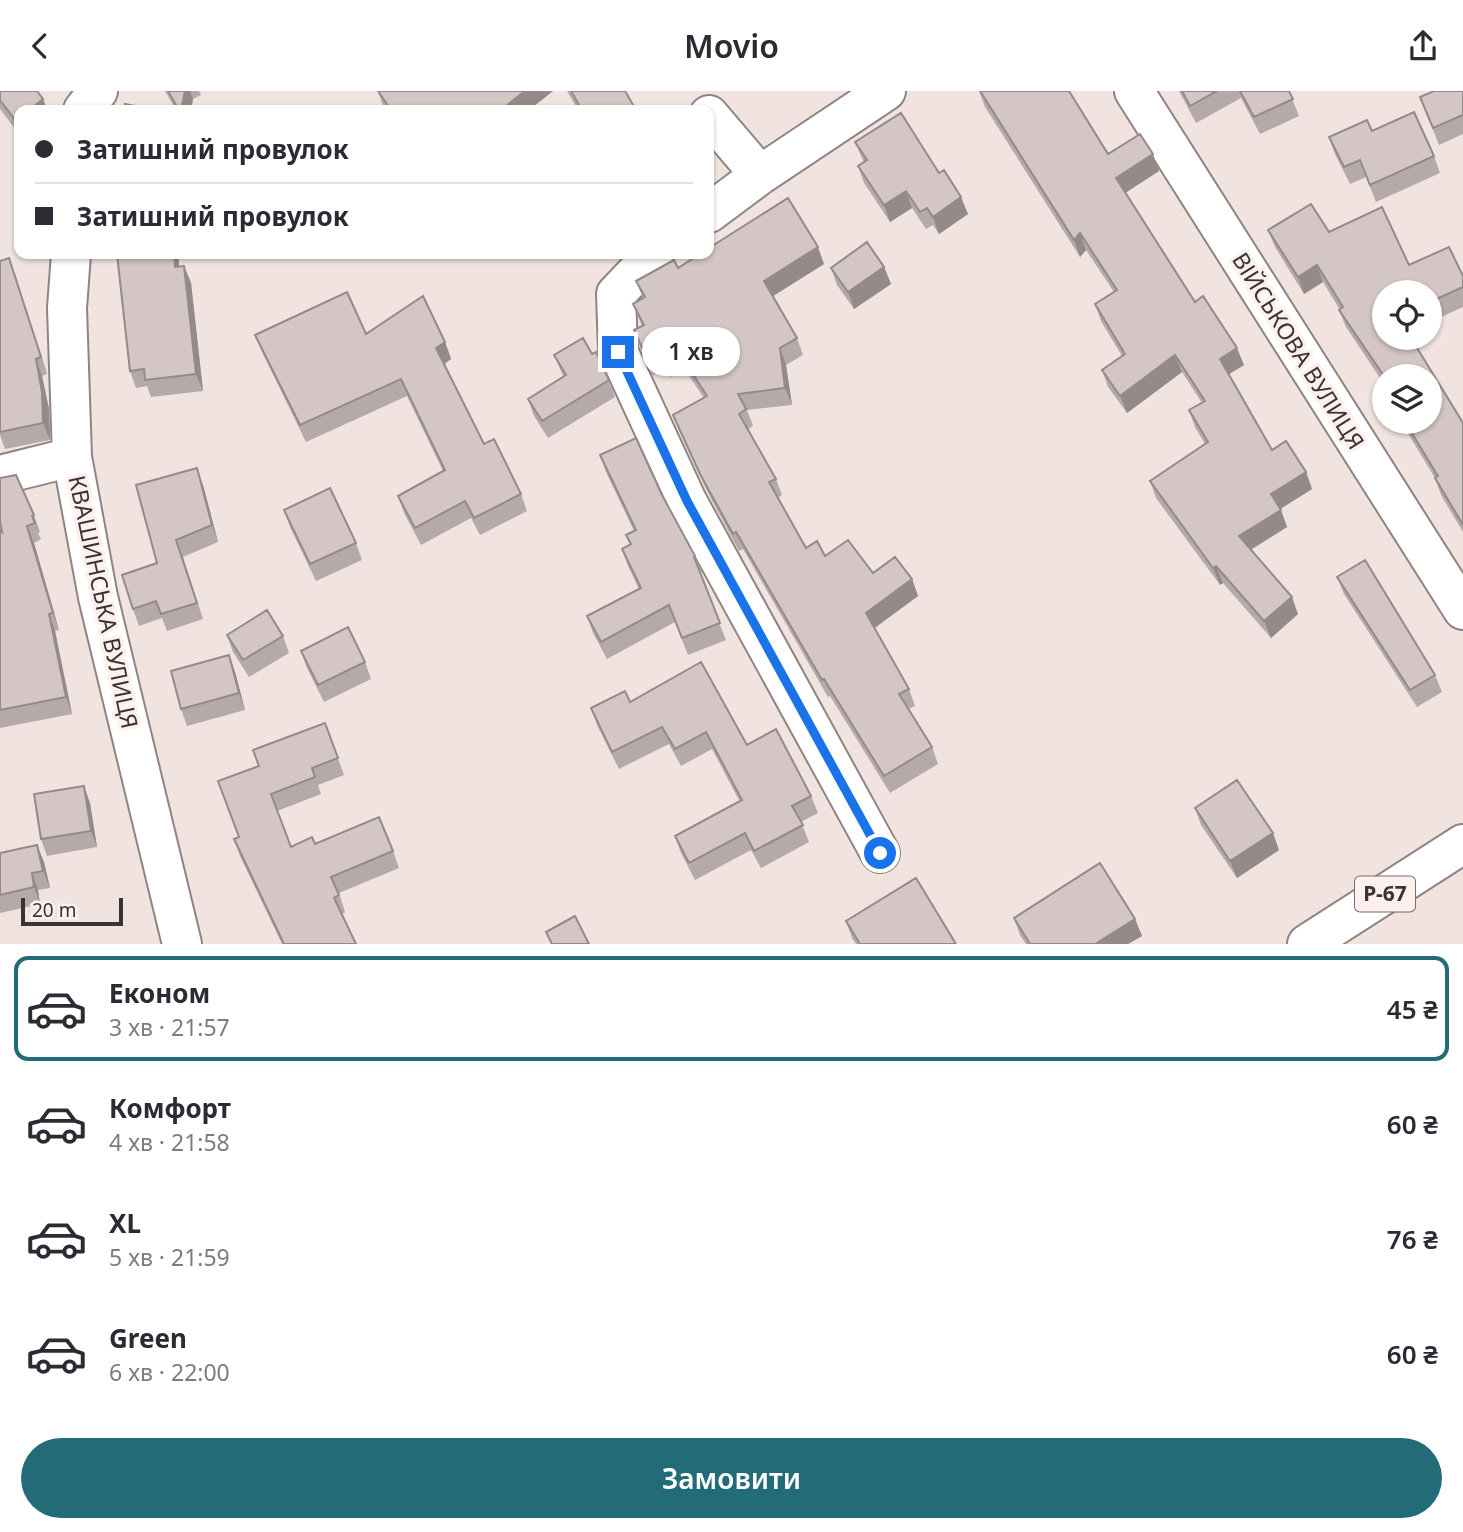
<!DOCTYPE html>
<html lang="uk">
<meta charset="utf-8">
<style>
:root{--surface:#fff;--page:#f2f2f3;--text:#2b2b33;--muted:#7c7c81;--line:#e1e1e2;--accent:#226b77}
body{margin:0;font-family:"Noto Sans",sans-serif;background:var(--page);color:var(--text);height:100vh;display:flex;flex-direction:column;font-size:26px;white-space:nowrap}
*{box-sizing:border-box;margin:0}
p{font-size:23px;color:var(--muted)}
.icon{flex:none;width:38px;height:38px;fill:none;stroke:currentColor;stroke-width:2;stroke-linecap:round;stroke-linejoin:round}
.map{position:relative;height:853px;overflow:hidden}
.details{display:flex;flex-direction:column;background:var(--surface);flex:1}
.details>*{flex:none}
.hud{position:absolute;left:14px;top:14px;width:700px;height:154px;border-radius:14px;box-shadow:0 2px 5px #0004;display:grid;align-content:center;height:154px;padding:0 21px;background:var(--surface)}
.controls{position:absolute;left:1372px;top:189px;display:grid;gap:14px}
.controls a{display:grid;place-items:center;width:70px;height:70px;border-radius:50%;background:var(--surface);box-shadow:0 2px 5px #0004;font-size:35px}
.scale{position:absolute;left:21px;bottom:18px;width:102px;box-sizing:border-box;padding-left:7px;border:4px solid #393433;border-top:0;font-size:19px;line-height:24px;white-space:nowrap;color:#393433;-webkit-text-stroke:5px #fdf0ed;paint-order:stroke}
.end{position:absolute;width:32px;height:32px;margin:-16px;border:9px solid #1a73e8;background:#fff;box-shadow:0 0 0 4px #fff}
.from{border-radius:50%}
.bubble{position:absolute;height:49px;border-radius:24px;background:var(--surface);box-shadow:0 2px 5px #0004;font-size:23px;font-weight:600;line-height:49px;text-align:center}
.hud b{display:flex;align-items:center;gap:24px;height:66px;font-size:26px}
.hud b+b{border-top:2px solid var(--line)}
.hud i{width:18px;height:18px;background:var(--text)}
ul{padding:12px 0 0;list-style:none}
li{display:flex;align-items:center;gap:21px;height:105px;margin:0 14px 10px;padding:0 7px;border:4px solid transparent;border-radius:14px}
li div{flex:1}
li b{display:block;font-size:26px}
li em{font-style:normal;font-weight:600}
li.current{border-color:var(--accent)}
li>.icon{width:63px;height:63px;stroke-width:1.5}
.action{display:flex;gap:14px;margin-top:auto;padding:14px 21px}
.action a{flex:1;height:80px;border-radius:42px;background:var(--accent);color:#fff;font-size:28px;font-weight:600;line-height:80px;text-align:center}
header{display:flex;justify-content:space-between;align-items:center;height:91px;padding:0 21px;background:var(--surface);font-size:32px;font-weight:600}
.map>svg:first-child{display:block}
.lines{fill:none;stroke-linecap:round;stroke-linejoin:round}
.minor-casing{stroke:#908482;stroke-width:42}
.major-casing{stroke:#908482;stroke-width:42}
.minor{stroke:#fff;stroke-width:38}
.major{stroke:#fff;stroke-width:38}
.wall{fill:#b5aaa9}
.shaded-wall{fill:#948b89}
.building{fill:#d3c6c4;stroke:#948b89;stroke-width:2}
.route{stroke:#1a73e8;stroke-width:9}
.labels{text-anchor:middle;stroke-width:7;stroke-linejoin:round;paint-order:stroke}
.shield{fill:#fdf0ed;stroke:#746c6b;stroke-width:2}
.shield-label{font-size:21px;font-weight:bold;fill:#393433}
.street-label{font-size:23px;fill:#393433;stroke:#fdf0ed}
</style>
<header><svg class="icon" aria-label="back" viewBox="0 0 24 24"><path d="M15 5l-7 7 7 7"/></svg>Movio<svg class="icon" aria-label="share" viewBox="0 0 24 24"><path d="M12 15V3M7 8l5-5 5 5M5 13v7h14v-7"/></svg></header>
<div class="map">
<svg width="1463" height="853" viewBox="0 0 1463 853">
<rect width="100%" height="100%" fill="#f0e3e0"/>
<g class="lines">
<g class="minor-casing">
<path id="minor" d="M1134 0 1463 519
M83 19 98 0
M709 24 760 84
M709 122 760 84 886 0
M71 163 67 217 72 366 98 506 182 853
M654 163 616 203 618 260 687 410 880 762
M0 384 72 366"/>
</g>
<g class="major-casing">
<path id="major" d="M1307 853 1463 753"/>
</g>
<use href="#minor" class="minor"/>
<use href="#major" class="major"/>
</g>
<path class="wall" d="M0 0 43 8 47 19H19V43L0 18Z
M165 0H199L201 4 193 8 191 19H176Z
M378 0H553L529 19H386L383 15Z
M567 0H625L636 19H578Z
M979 0 1108 63 1159 80 1125 102 1195 211 1244 274 1229 283 1272 359 1306 381 1312 398 1280 418 1287 436 1251 459 1298 523 1271 547 1223 492 1220 494 1156 407 1150 390 1205 353 1195 336 1189 319 1202 312 1182 281 1127 322 1108 296 1102 279 1122 265 1101 230 1095 213 1114 201 1086 159 1080 166 985 16Z
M1179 0H1289L1299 25 1260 43 1241 7 1196 32Z
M1463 0V43L1439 54 1420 6Z
M1372 40 1434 65 1440 82 1376 111 1366 86 1350 93 1335 63 1329 46Z
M855 51 939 82 968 123 939 143 933 134 926 138 912 117 890 131 864 92 858 75 864 72Z
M1268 139 1329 141 1409 174 1463 185V216L1430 231V201L1384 247H1415L1412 248 1463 332V441L1441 404 1435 387 1401 331H1430L1384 285V293L1346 236 1339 219H1340L1323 191 1304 203 1275 156Z
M115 163H178L179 176 184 175 191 192 203 300 151 306 147 295 136 297 130 280 117 168Z
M0 170 15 184 47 283 42 285 49 318 50 349 5 358 0 344Z
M824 173 773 205 797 247 803 264 786 274 792 314 747 319 753 335 748 338 776 388 782 404 778 407 806 457 825 465 873 482 912 488 918 505 874 537 909 598 915 615 909 618 932 656 938 673 890 702 830 605 828 606 743 458 739 460 707 400 680 341 673 324 704 307 685 279 671 286 666 277 653 284 640 256 634 239 642 235 633 213 643 207 636 190 678 177Z
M884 176 891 193 854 218 837 194 831 177Z
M366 243 445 251 451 268 444 272 484 353 521 403 527 420 480 444 471 427 421 454 404 422 398 405 443 380 407 305 306 351 262 261 255 244Z
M554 264 609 289 615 306 548 347 534 325 528 308 563 285Z
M600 364 662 404 695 465 702 482 700 483 726 549 688 564 675 531 607 568 593 542 587 525 639 498 628 475 622 458 630 454 626 444 634 440 606 381Z
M203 394 218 451 183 466 203 528 167 540 162 527 139 535 133 518 157 472Z
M284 419 356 452 362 469 316 490 290 436Z
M34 424 40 441 38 442 41 448 34 452 59 539 55 540 72 623 0 637V439L2 441Z
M1337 486 1435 584 1442 601 1417 616 1344 503Z
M227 544 283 545 289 562 249 586 233 561Z
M301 560 365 571 371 588 324 611 307 577Z
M235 581 245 619 187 635 181 618Z
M630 611 747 654 811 705 818 722 801 731 809 751 761 777 751 759 695 789 681 762 675 745 740 711 712 658 681 675 669 653 619 678 597 634 591 617Z
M325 632 344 684 318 694 321 703 277 720 291 756 315 753 393 760 399 777 339 802 345 821 342 823 356 853H282L240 765 234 748 239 746Z
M90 712 97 756 47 765 41 748Z
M1195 717 1279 759 1237 787 1201 734Z
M0 762 44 771 50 797 38 799 40 813 0 822Z
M1014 827 1135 828 1142 845 1128 853H1026L1020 844Z
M846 830 956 853H856L852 847Z"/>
<path class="shaded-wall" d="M185 0H190L193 8 191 19H181Z
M525 0H553L529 19H502Z
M43 8 47 19H29Z
M19 27V40L16 30Z
M1153 63 1159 80 1122 104 1116 87Z
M906 100 912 117 890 131 884 114Z
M961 106 968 123 939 143 933 126Z
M1080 142 1086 159 1080 166 1074 149Z
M818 156 824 173 770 207 764 190Z
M174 163H178L181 193 175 176Z
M9 167 15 184 47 283 41 266Z
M1317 174 1323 191 1304 203 1298 186Z
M184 175 191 192 203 300 196 283Z
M884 176 891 193 854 218 848 201Z
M445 251 451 268 443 274 436 257Z
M780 257 786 274 792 314 785 297Z
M1237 257 1244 274 1226 285 1220 268Z
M1175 264 1182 281 1127 322 1120 305Z
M36 268 42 285 49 318 50 349 43 332Z
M197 377 203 394 218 451 212 434Z
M1306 381 1312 398 1277 420 1271 403Z
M1281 419 1287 436 1245 462 1239 445Z
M27 435 34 452 59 539 53 522Z
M1216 475 1223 492 1220 494 1213 477Z
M912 488 918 505 872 539 866 522Z
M1292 506 1298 523 1271 547 1264 530Z
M49 523 55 540 72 623 66 606Z
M229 564 235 581 245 619 239 602Z
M84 695 90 712 97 756 91 740Z
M1273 742 1279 759 1237 787 1230 770Z
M37 754 44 771 50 797 43 780Z
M32 782 38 799 40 813 34 796Z
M1135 828 1142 845 1128 853H1095Z"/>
<path class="building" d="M0 0H37L43 8 29 19H19V27L16 30 0 9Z
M168 0H185L181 19H179Z
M378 0H525L502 18V19H391Z
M571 0H625L636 19H582Z
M980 0H1069L1108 63 1140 43 1153 63 1116 87 1195 211 1203 205 1237 257 1220 268 1272 359 1286 350 1306 381 1271 403 1281 419 1239 445 1292 506 1264 530 1216 475 1213 477 1150 390 1208 351 1189 319 1205 310 1175 264 1120 305 1102 279 1125 263 1095 213 1117 199 1080 142 1074 149Z
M1182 0H1217L1190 15Z
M1240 0H1289L1293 8 1254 26Z
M1434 0H1463V24L1433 37 1420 6Z
M125 13 155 19H124Z
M1414 21 1434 65 1370 94 1360 69 1344 76 1329 46 1367 29 1372 40Z
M901 22 939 82 944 79 961 106 933 126 927 117 920 121 906 100 884 114 858 75 867 69 855 51Z
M788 107 818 156 764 190 797 247 780 257 785 297 738 303 746 318 739 323 776 388 769 391 806 457 817 450 825 465 848 449 873 482 895 466 912 488 866 522 909 598 899 603 932 656 884 685 824 588 822 589 736 441 733 443 700 383 673 324 707 305 679 262 665 269 660 260 647 267 634 239 644 234 633 213 645 206 636 190 674 169 678 177 700 163H709V157Z
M1311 113 1329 141 1382 116 1409 174 1449 156 1463 185V196L1430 211V201H1384V247H1411L1463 332V434L1435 387 1438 385 1405 331H1430V285H1384L1339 219 1343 216 1317 174 1298 186 1268 139Z
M867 151 884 176 848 201 831 177Z
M117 163H174L175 176 184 175 196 283 145 289 144 278 130 280Z
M9 167 41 266 36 268 42 301 43 332 0 341V170Z
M347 201 366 243 423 205 445 251 436 257 484 353 494 348 521 403 474 427 465 410 415 437 398 405 445 379 401 288 300 334 255 244Z
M583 247 592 263 596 261 609 289 542 330 528 308 566 284 554 264Z
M636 347 662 404 695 465 694 466 720 532 682 547 669 514 601 551 587 525 641 497 622 458 631 453 626 444 636 439 600 364Z
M197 377 212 434 176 449 197 512 161 523 156 510 133 518 122 484 157 472 136 394Z
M16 384 34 424 32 425 35 432 27 435 53 522 49 523 66 606 0 619V439L2 441 0 430V387Z
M330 397 356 452 310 473 284 419Z
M1365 469 1435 584 1410 599 1337 486Z
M267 519 283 545 243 569 227 544Z
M348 536 365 571 318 594 301 560Z
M229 564 239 602 181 618 171 580Z
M701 571 747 654 776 638 811 705 792 715 803 734 754 760 745 742 689 772 675 745 742 709 706 641 675 658 662 636 612 661 591 617 625 600 630 611Z
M325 632 338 667 312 677 315 686 271 703 291 756 312 746 315 753 379 726 393 760 331 786 339 804 334 807 356 853H284L234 748 239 746 218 690 259 675 253 659Z
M1237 689 1273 742 1230 770 1195 717Z
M84 695 91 740 41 748 34 703Z
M37 754 43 780 32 782 34 796 0 804V762Z
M1100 772 1135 828 1095 853H1030L1014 827Z
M916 787 956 853H860L846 830Z
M575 825 589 853H552L546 841Z"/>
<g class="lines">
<path class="route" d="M618 261 687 410 880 762"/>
</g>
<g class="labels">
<rect class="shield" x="1355" y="785.5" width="60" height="35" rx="5"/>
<g class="shield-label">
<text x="1385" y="810">Р-67</text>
</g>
<g class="street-label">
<text transform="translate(1298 260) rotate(58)" y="8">ВІЙСЬКОВА ВУЛИЦЯ</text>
<text transform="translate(103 511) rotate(78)" y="8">КВАШИНСЬКА ВУЛИЦЯ</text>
</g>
</g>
</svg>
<div class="controls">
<a><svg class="icon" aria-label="locate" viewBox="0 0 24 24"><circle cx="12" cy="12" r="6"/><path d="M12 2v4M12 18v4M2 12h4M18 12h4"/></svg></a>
<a><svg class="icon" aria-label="layers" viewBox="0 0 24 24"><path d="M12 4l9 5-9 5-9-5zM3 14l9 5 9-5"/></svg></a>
</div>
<div class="scale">20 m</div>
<i class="end from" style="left:880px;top:762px"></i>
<i class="end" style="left:618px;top:261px"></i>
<div class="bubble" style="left:642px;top:236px;width:98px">1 хв</div>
<div class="hud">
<b><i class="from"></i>Затишний провулок</b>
<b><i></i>Затишний провулок</b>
</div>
</div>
<section class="details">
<ul>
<li class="current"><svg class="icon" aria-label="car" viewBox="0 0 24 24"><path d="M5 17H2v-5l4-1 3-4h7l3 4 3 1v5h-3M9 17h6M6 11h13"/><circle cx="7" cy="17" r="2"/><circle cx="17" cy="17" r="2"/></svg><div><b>Економ</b><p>3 хв · 21:57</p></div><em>45 ₴</em></li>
<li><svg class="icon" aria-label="car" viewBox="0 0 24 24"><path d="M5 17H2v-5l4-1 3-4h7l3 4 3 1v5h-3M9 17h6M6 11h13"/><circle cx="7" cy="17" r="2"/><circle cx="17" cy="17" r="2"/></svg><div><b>Комфорт</b><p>4 хв · 21:58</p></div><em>60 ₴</em></li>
<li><svg class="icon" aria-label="car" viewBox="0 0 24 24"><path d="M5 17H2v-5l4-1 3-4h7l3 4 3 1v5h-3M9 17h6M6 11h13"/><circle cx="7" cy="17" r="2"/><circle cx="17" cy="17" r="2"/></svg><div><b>XL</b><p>5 хв · 21:59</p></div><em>76 ₴</em></li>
<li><svg class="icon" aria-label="car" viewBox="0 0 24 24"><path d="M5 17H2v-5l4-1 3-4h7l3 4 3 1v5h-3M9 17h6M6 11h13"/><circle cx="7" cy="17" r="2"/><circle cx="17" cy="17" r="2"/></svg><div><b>Green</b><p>6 хв · 22:00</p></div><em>60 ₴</em></li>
</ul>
<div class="action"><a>Замовити</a></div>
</section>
